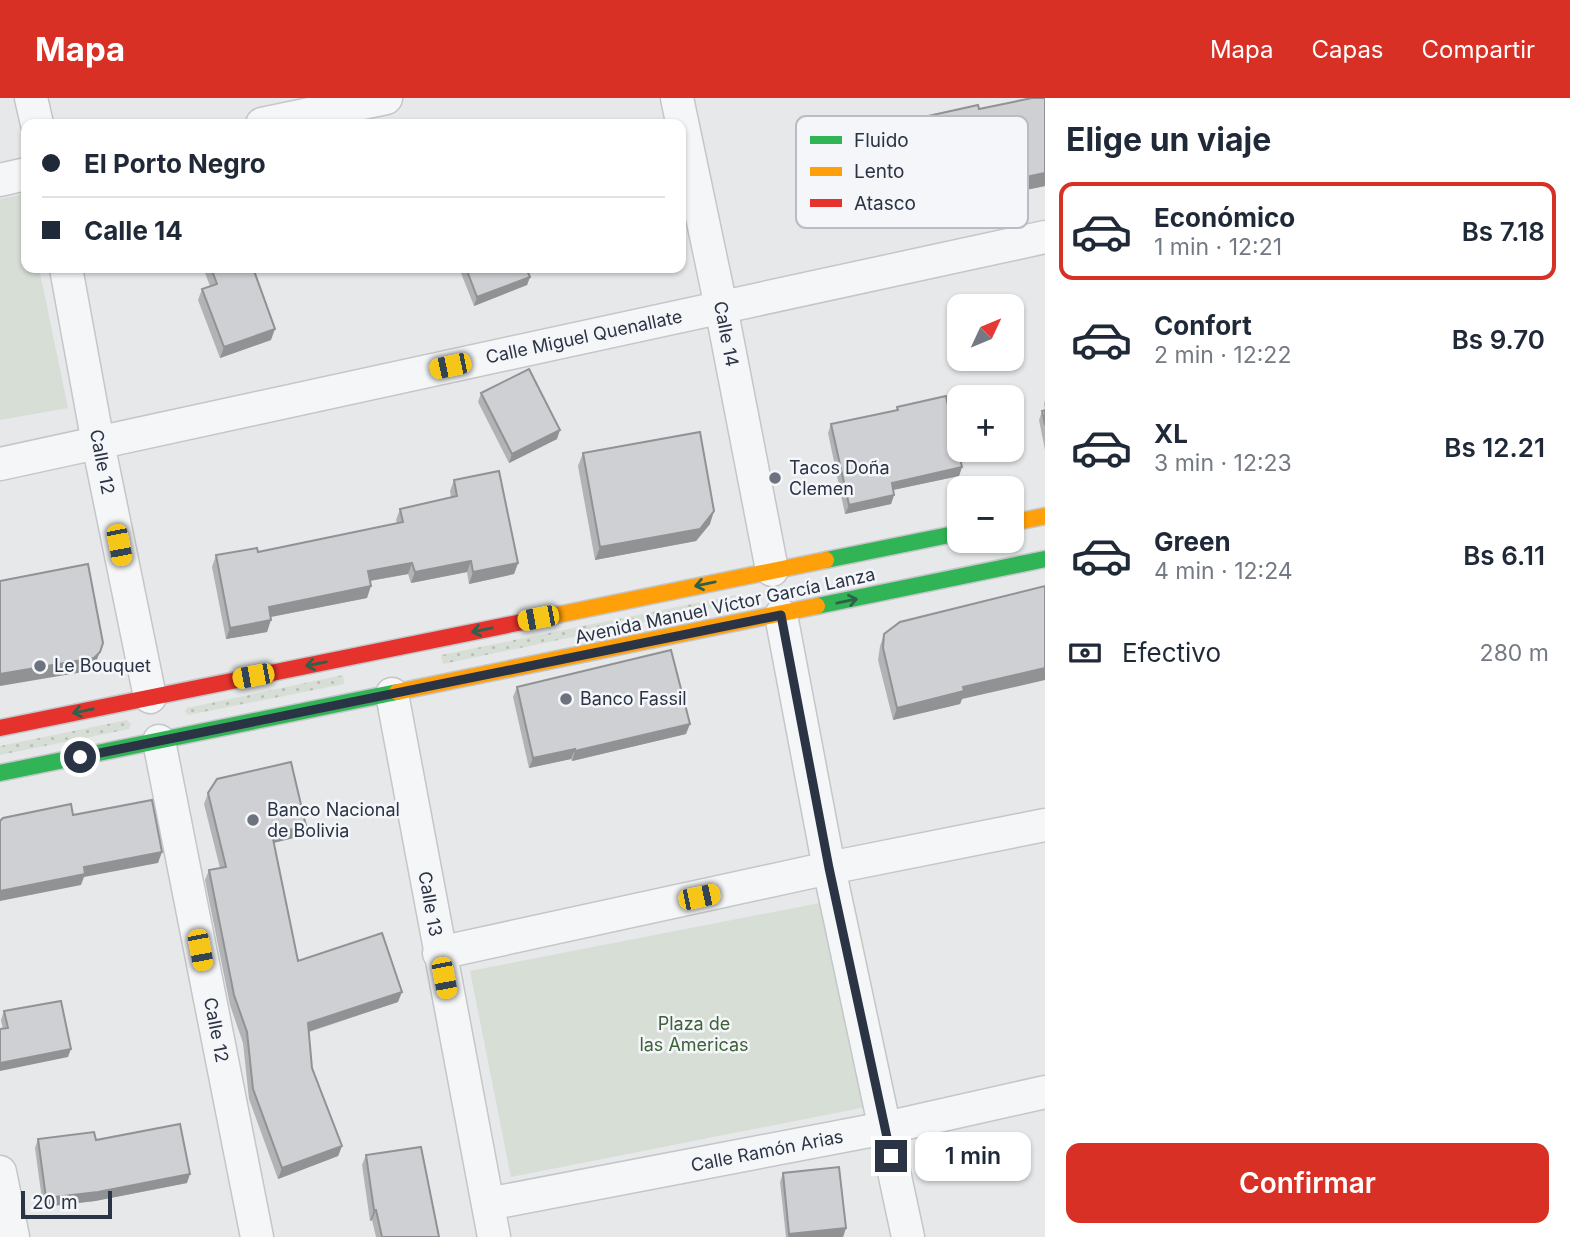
<!DOCTYPE html>
<html lang="es">
<meta charset="utf-8">
<style>
:root{--surface:#fff;--page:#f2f2f3;--text:#1f2937;--muted:#747a83;--line:#e0e1e3;--accent:#d93025}
body{margin:0;font-family:Inter,sans-serif;background:var(--page);color:var(--text);height:100vh;display:flex;flex-direction:column;font-size:26px;white-space:nowrap}
*{box-sizing:border-box;margin:0}
p{font-size:23px;color:var(--muted)}
.icon{flex:none;width:38px;height:38px;fill:none;stroke:currentColor;stroke-width:2;stroke-linecap:round;stroke-linejoin:round}
.map{position:relative;flex:1;overflow:hidden}
.details{display:flex;flex-direction:column;background:var(--surface);width:525px}
.details>*{flex:none}
.top-card{position:absolute;left:21px;top:21px;width:665px;height:154px;border-radius:14px;box-shadow:0 2px 5px #0004;display:grid;align-content:center;height:154px;padding:0 21px;background:var(--surface)}
.needle{width:46px;rotate:46deg}
.fabs{position:absolute;left:947px;top:196px;display:grid;gap:14px}
.fabs a{display:grid;place-items:center;width:77px;height:77px;border-radius:14px;background:var(--surface);box-shadow:0 2px 5px #0004;font-size:35px}
.scale{position:absolute;left:21px;bottom:18px;width:91px;box-sizing:border-box;padding-left:7px;border:4px solid #2b3445;border-top:0;font-size:19px;line-height:24px;white-space:nowrap;color:#2b3445;-webkit-text-stroke:5px #f4f6f9;paint-order:stroke}
.end{position:absolute;width:32px;height:32px;margin:-16px;border:9px solid #2b3445;background:#fff;box-shadow:0 0 0 4px #fff}
.from{border-radius:50%}
.bubble{position:absolute;height:49px;border-radius:14px;background:var(--surface);box-shadow:0 2px 5px #0004;font-size:23px;font-weight:600;line-height:49px;text-align:center}
.car{position:absolute;width:21px;height:42px;margin:-21px -10px;border-radius:9px;box-shadow:0 0 5px 2px #0007;background:linear-gradient(#f5c518 24%,#345 0 40%,#f5c518 0 76%,#345 0 86%,#f5c518 0)}
.top-card b{display:flex;align-items:center;gap:24px;height:66px;font-size:26px}
.top-card b+b{border-top:2px solid var(--line)}
.top-card i{width:18px;height:18px;background:var(--text)}
ul{padding:0;list-style:none}
li{display:flex;align-items:center;gap:21px;height:98px;margin:0 14px 10px;padding:0 7px;border:4px solid transparent;border-radius:14px}
li div{flex:1}
li b{display:block;font-size:26px}
li em{font-style:normal;font-weight:600}
li.current{border-color:var(--accent)}
li>.icon{width:63px;height:63px;stroke-width:1.5}
h2{padding:0 21px;font-size:32px;line-height:84px}
.pay{display:flex;align-items:center;gap:18px;height:77px;padding:0 21px;font-size:26px}
.pay p{margin-inline-start:auto}
.action{display:flex;gap:14px;margin-top:auto;padding:14px 21px}
.action a{flex:1;height:80px;border-radius:14px;background:var(--accent);color:#fff;font-size:28px;font-weight:600;line-height:80px;text-align:center}
header{display:flex;align-items:center;gap:42px;box-sizing:border-box;height:98px;padding:0 35px;background:var(--accent);color:#fff}
header strong{font-size:33px}
nav{display:flex;gap:38px;margin-inline-start:auto;font-size:24px}
main{display:flex;flex:1;min-height:0}
.map>svg:first-child{display:block}
.grass{fill:url(#grass-dots)}
.green{fill:#d6ded6}
.lines{fill:none;stroke-linecap:round;stroke-linejoin:round}
.street-casing{stroke:#c4c6c8;stroke-width:35}
.fast-casing{stroke:#c4c6c8;stroke-width:19}
.slow-casing{stroke:#c4c6c8;stroke-width:19}
.jam-casing{stroke:#c4c6c8;stroke-width:19}
.street{stroke:#f5f6f7;stroke-width:32}
.fast{stroke:#30b455;stroke-width:16}
.slow{stroke:#ff9f0a;stroke-width:16}
.jam{stroke:#e5322d;stroke-width:16}
.wall{fill:#b1b3b5}
.shaded-wall{fill:#909294}
.building{fill:#ced0d3;stroke:#909294;stroke-width:2}
.oneway{stroke:#2d614b}
.route{stroke:#2b3445;stroke-width:9}
.poi-dot{fill:#6c737f;stroke:#f4f6f9;stroke-width:2.5}
.labels{text-anchor:middle;stroke-width:5;stroke-linejoin:round;paint-order:stroke}
.street-label{font-size:18px;fill:#2b3445;stroke:#f4f6f9}
.poi-label{font-size:18px;fill:#2b3445;stroke:#f4f6f9;text-anchor:start}
.park-label{font-size:18px;fill:#3f6138;stroke:#f4f6f9}
.key{fill:#f4f6f9;stroke:#b8bcc3;stroke-width:2}
.key-label{font-size:19px;fill:#2b3445}
</style>
<header>
<strong>Mapa</strong>
<nav><a>Mapa</a><a>Capas</a><a>Compartir</a></nav>
</header>
<main>
<div class="map">
<svg width="1045" height="1139" viewBox="0 0 1045 1139">
<defs>
<pattern id="grass-dots" width="8" height="8" patternUnits="userSpaceOnUse" patternTransform="scale(1.75)"><rect width="8" height="8" fill="#d6ded6"/><path d="M2 2h.1M6 6h.1" fill="none" stroke="#b8bfb9" stroke-width="1.8" stroke-linecap="round"/></pattern>
</defs>
<rect width="100%" height="100%" fill="#e6e8ea"/>
<path class="grass" d="M736 497 737 505 443 566 441 557Z
M343 577 344 586 188 617 185 613 187 610Z
M127 622 131 626 129 631 0 657V648Z"/>
<path class="green" d="M24 96 26 170H39L68 310 0 322V101Z
M830 803 871 1008 511 1079 470 873Z"/>
<g class="lines">
<g class="street-casing">
<path id="street" d="M31 0 37 26
M677 0 721 209 772 472
M262 26 386 0
M0 82 26 76
M66 170 98 345 150 599
M0 366 1045 139
M781 517 829 770 908 1139
M392 596 494 1139
M159 643 257 1139
M439 855 829 770 1045 727
M0 1074 13 1139
M488 1106 885 1030 1045 994"/>
</g>
<g class="fast-casing">
<path id="fast" d="M826 462 959 435
M817 508 1045 461
M0 675 397 594"/>
</g>
<g class="slow-casing">
<path id="slow" d="M1012 425 1045 418
M552 518 826 462
M397 594 817 508"/>
</g>
<g class="jam-casing">
<path id="jam" d="M0 630 552 518"/>
</g>
<use href="#street" class="street"/>
<use href="#fast" class="fast"/>
<use href="#slow" class="slow"/>
<use href="#jam" class="jam"/>
</g>
<path class="wall" d="M1045 0V88L931 112 914 34 919 20Z
M203 170H253L271 242 220 260 198 202 202 191 210 188Z
M459 170H526L530 179 527 187 474 208Z
M481 295 557 341 509 365 478 304Z
M1045 302V352L1039 322 1042 313 1045 312 1044 306Z
M897 309 962 369 959 378 893 392 894 397 891 406 845 416 828 335 831 326 896 313Z
M583 355 710 426 696 443 595 462 578 368Z
M454 382 518 465 514 476 469 486 467 474 411 485 408 476 370 483 367 500 271 519 267 534 226 541 212 469 216 457 258 454 397 425 396 422 400 411 451 399 450 393Z
M884 536 962 601 960 606 893 622 878 562 880 548Z
M517 589 686 636 572 663 571 661 529 670 513 599Z
M208 695 306 728 302 738 274 745 298 863 398 904 309 934 312 970 342 1048 338 1058 278 1081 249 1001 243 945 230 907 205 782 209 772 220 770 204 706Z
M4 913 68 959 3 931 1 922Z
M38 1041 96 1042 187 1085 95 1103 43 1109 35 1050Z
M366 1057 439 1139H376L372 1122 370 1123 362 1067Z
M783 1075 846 1130 843 1139H786L780 1084Z"/>
<path class="shaded-wall" d="M1045 75V88L931 112 936 98Z
M530 179 527 187 474 208 477 199Z
M275 231 271 242 220 260 224 249Z
M560 332 557 341 509 365 512 356Z
M962 369 959 378 888 393 892 385Z
M894 397 891 406 845 416 849 407Z
M714 413 710 426 696 443 595 462 600 449Z
M471 463 467 474 411 485 415 474Z
M412 465 408 476 363 484 368 473Z
M518 465 514 476 469 486 473 474Z
M371 488 367 500 265 520 269 509Z
M271 522 267 534 226 541 230 530Z
M103 545 95 567 89 573 0 588V576Z
M1045 570V582L962 601 960 606 893 622 897 610 963 589Z
M690 626 686 636 572 663 575 653Z
M575 651 571 661 529 670 533 660Z
M306 728 302 738 268 746 272 736Z
M162 754 158 765 84 779 81 787 0 803V793L84 769Z
M402 894 398 904 304 935 308 925Z
M71 951 68 959 0 973V965Z
M342 1048 338 1058 278 1081 282 1070Z
M190 1076 187 1085 95 1103 43 1109 46 1100Z
M374 1112H376L372 1122 370 1123Z
M846 1130 843 1139H788L789 1136Z"/>
<path class="building" d="M1032 0H1045V75L936 98 919 20 978 7 979 11Z
M211 170H253L275 231 224 249 202 191 217 186Z
M466 170H526L530 179 477 199Z
M529 271 560 332 512 356 481 295Z
M946 298 962 369 892 385 894 397 849 407 831 326 898 312 897 309Z
M1045 312V327L1042 313Z
M700 334 714 413 700 431 600 449 583 355Z
M499 373 518 465 473 474 471 463 415 474 412 465 368 473 371 488 269 509 271 522 230 530 216 457 257 450 258 454 403 424 400 411 457 398 454 382Z
M88 466 103 545 100 554 94 560 0 576V483Z
M1045 488V570L963 589 964 593 897 610 883 550 884 536 900 524Z
M671 552 690 626 575 653V651L533 660 517 589Z
M291 664 306 728 272 736 298 863 382 835 402 894 308 925 312 970 342 1048 282 1070 253 991 247 934 234 897 209 772 226 769 208 695 217 681Z
M152 702 162 754 84 769 85 776 0 793V723L3 720 71 706 73 717Z
M61 903 71 951 0 965V931L8 930 4 913Z
M180 1026 190 1076 98 1094 46 1100 38 1041 94 1034 96 1042Z
M421 1049 439 1139H382L376 1112H374L366 1057Z
M839 1069 846 1130 789 1136 783 1075Z"/>
<defs><path id="oneway-shaft" d="M-6 0H5M1.5-3L5.5 0L1.5 3" fill="none" stroke-width="1.6" stroke-linecap="round" stroke-linejoin="round" transform="scale(1.75)"/></defs>
<g class="oneway">
<use href="#oneway-shaft" transform="translate(705 486) rotate(168)"/>
<use href="#oneway-shaft" transform="translate(847 503) rotate(-12)"/>
<use href="#oneway-shaft" transform="translate(482 532) rotate(168)"/>
<use href="#oneway-shaft" transform="translate(316 566) rotate(169)"/>
<use href="#oneway-shaft" transform="translate(83 613) rotate(168)"/>
</g>
<g class="lines">
<path class="route" d="M80 659 781 517 829 770 891 1058"/>
</g>
<g class="poi-dot">
<circle cx="775" cy="380" r="7"/>
<circle cx="40" cy="568" r="7"/>
<circle cx="566" cy="601" r="7"/>
<circle cx="253" cy="722" r="7"/>
</g>
<g class="labels">
<g class="street-label">
<text transform="translate(726 236) rotate(79)" y="6">Calle 14</text>
<text transform="translate(584 239) rotate(-12)" y="6">Calle Miguel Quenallate</text>
<text transform="translate(102 364) rotate(79)" y="6">Calle 12</text>
<text transform="translate(725 508) rotate(-12)" y="6">Avenida Manuel Víctor García Lanza</text>
<text transform="translate(430 806) rotate(80)" y="6">Calle 13</text>
<text transform="translate(216 932) rotate(79)" y="6">Calle 12</text>
<text transform="translate(767 1053) rotate(-11)" y="6">Calle Ramón Arias</text>
</g>
<g class="poi-label">
<text x="789" y="376">Tacos Doña<tspan x="789" dy="21">Clemen</tspan></text>
<text x="54" y="574">Le Bouquet</text>
<text x="580" y="607">Banco Fassil</text>
<text x="267" y="718">Banco Nacional<tspan x="267" dy="21">de Bolivia</tspan></text>
</g>
<g class="park-label">
<text x="694" y="932">Plaza de<tspan x="694" dy="21">las Americas</tspan></text>
</g>
</g>
<rect x="796" y="18" width="232" height="112" rx="10" class="key"/>
<rect x="810" y="38" width="32" height="8" fill="#30b455"/>
<rect x="810" y="69" width="32" height="9" fill="#ff9f0a"/>
<rect x="810" y="101" width="32" height="8" fill="#e5322d"/>
<g class="key-label">
<text x="854" y="49">Fluido</text>
<text x="854" y="80">Lento</text>
<text x="854" y="112">Atasco</text>
</g>
</svg>
<div class="fabs">
<a><svg class="needle" viewBox="-14 -14 28 28"><path d="M0-13l5 13h-10z" fill="#e53935"/><path d="M0 13l5-13h-10z" fill="#747a83"/></svg></a>
<a>+</a>
<a>−</a>
</div>
<div class="scale">20 m</div>
<i class="end from" style="left:80px;top:659px"></i>
<i class="end" style="left:891px;top:1058px"></i>
<div class="bubble" style="left:915px;top:1034px;width:116px">1 min</div>
<i class="car" style="left:450px;top:268px;rotate:258deg"></i>
<i class="car" style="left:119px;top:447px;rotate:169deg"></i>
<i class="car" style="left:538px;top:520px;rotate:259deg"></i>
<i class="car" style="left:253px;top:578px;rotate:259deg"></i>
<i class="car" style="left:699px;top:799px;rotate:78deg"></i>
<i class="car" style="left:200px;top:852px;rotate:169deg"></i>
<i class="car" style="left:444px;top:880px;rotate:169deg"></i>
<div class="top-card">
<b><i class="from"></i>El Porto Negro</b>
<b><i></i>Calle 14</b>
</div>
</div>
<section class="details">
<h2>Elige un viaje</h2>
<ul>
<li class="current"><svg class="icon" aria-label="car" viewBox="0 0 24 24"><path d="M5 17H2v-5l4-1 3-4h7l3 4 3 1v5h-3M9 17h6M6 11h13"/><circle cx="7" cy="17" r="2"/><circle cx="17" cy="17" r="2"/></svg><div><b>Económico</b><p>1 min · 12:21</p></div><em>Bs 7.18</em></li>
<li><svg class="icon" aria-label="car" viewBox="0 0 24 24"><path d="M5 17H2v-5l4-1 3-4h7l3 4 3 1v5h-3M9 17h6M6 11h13"/><circle cx="7" cy="17" r="2"/><circle cx="17" cy="17" r="2"/></svg><div><b>Confort</b><p>2 min · 12:22</p></div><em>Bs 9.70</em></li>
<li><svg class="icon" aria-label="car" viewBox="0 0 24 24"><path d="M5 17H2v-5l4-1 3-4h7l3 4 3 1v5h-3M9 17h6M6 11h13"/><circle cx="7" cy="17" r="2"/><circle cx="17" cy="17" r="2"/></svg><div><b>XL</b><p>3 min · 12:23</p></div><em>Bs 12.21</em></li>
<li><svg class="icon" aria-label="car" viewBox="0 0 24 24"><path d="M5 17H2v-5l4-1 3-4h7l3 4 3 1v5h-3M9 17h6M6 11h13"/><circle cx="7" cy="17" r="2"/><circle cx="17" cy="17" r="2"/></svg><div><b>Green</b><p>4 min · 12:24</p></div><em>Bs 6.11</em></li>
</ul>
<div class="pay"><svg class="icon" aria-label="cash" viewBox="0 0 24 24"><path d="M3 7h18v10H3z"/><circle cx="12" cy="12" r="2"/></svg>Efectivo<p>280 m</p></div>
<div class="action"><a>Confirmar</a></div>
</section>
</main>
